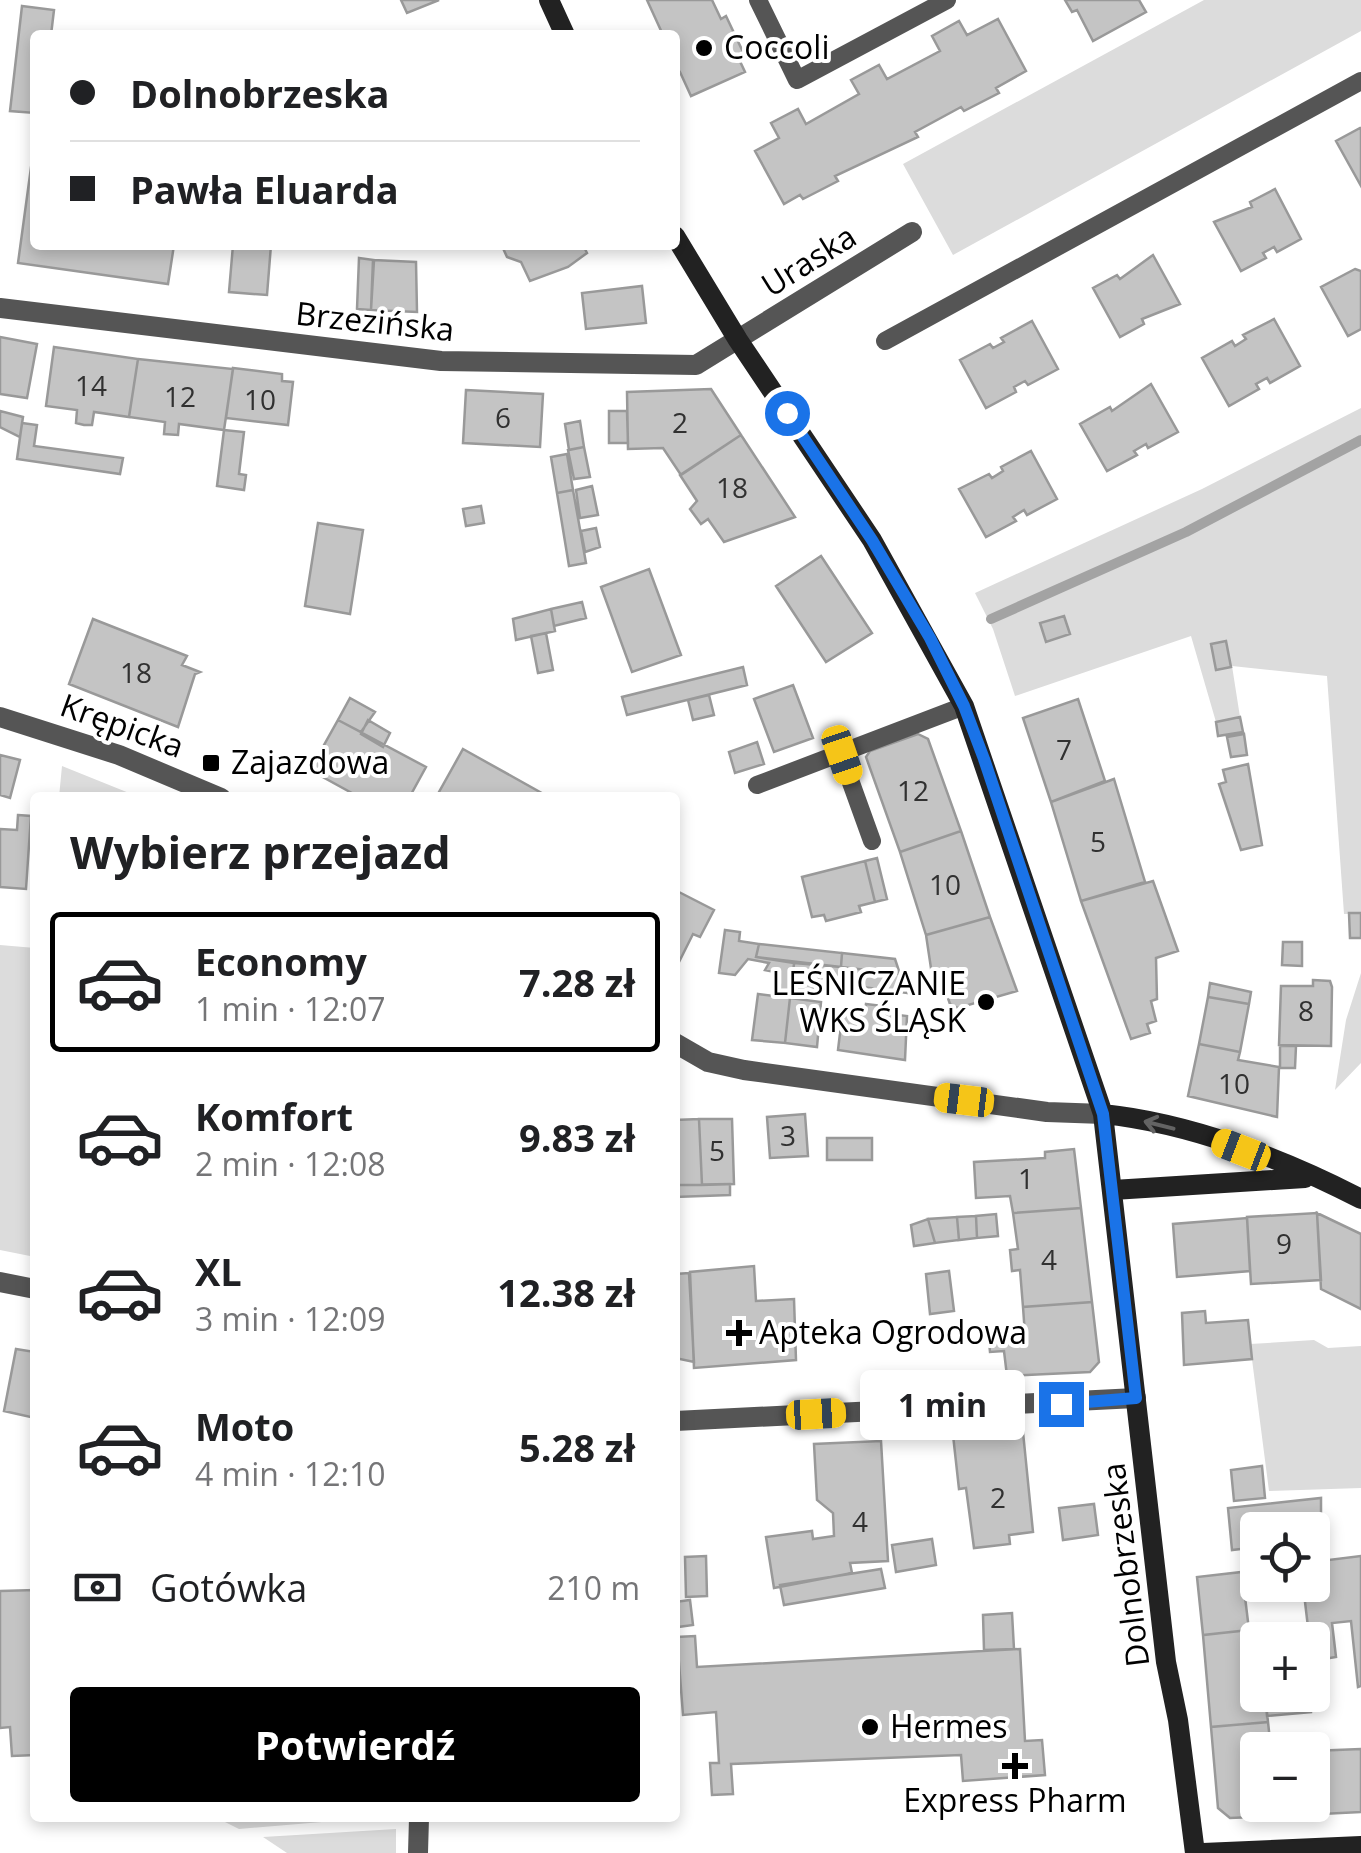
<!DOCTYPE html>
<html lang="pl">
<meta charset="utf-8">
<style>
:root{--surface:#fff;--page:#f2f2f2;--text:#202124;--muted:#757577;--line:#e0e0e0;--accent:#000}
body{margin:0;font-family:"Open Sans",sans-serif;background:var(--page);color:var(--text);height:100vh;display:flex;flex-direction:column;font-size:38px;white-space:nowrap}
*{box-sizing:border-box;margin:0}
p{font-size:32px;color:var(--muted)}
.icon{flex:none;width:55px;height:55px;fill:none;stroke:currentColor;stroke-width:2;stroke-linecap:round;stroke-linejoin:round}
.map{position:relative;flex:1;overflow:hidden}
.side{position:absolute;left:30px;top:792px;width:650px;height:1030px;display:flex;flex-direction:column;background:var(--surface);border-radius:10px;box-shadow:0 5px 15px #0003}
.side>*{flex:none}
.top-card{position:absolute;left:30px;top:30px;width:650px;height:220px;border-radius:10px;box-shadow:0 5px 15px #0003;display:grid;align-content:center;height:220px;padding:0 40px;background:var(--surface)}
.tools{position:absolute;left:1240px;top:1512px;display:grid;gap:20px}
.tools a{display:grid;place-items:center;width:90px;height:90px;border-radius:10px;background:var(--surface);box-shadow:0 5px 15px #0003;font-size:50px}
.end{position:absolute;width:45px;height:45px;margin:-22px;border:12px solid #1a73e8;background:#fff;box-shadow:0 0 0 5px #fff}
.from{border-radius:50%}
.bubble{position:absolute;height:70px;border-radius:10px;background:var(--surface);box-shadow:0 5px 15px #0003;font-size:32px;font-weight:700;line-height:70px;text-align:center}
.car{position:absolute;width:30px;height:60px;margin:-30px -15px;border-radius:12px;box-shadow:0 0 8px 2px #0007;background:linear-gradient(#f5c518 24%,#345 0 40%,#f5c518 0 76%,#345 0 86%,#f5c518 0)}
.top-card b{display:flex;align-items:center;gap:35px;height:95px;font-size:38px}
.top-card b+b{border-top:2px solid var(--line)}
.top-card i{width:25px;height:25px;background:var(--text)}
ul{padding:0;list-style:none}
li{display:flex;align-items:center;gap:30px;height:140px;margin:0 20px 15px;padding:0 20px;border:5px solid transparent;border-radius:10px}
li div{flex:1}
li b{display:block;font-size:38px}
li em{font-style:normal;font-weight:700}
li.on{border-color:var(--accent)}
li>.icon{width:90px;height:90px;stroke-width:1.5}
h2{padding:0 40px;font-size:45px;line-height:120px}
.pay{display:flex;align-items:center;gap:25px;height:110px;padding:0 40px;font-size:38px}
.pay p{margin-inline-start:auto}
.primary-button{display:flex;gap:20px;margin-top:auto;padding:20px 40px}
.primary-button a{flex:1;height:115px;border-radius:10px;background:var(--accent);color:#fff;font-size:40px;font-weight:700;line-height:115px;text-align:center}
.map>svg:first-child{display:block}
.green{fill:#dcdcdc}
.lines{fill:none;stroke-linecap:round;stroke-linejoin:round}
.stream{stroke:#a3a3a3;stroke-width:10}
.building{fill:#c4c4c4;stroke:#999;stroke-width:2.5}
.lane{stroke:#555;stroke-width:18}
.street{stroke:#555;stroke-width:20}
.secondary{stroke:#222;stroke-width:20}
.oneway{stroke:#646464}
.route{stroke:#1a73e8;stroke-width:12}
.poi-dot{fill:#000;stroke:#fff;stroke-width:4}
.labels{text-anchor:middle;stroke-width:8;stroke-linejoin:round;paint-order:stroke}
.number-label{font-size:28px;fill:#313131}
.poi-label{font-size:32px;fill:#000;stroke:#fff;text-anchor:start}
.street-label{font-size:32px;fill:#000;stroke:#fff}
</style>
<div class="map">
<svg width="1361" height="1853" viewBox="0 0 1361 1853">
<rect width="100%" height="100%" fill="#fff"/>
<path class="green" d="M1204 0H1361V31L953 255 903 164Z
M1361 408V938H1350L1349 914H1344L1327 676 1232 666 1240 717 1216 722 1191 636 1015 696 993 629 975 593 1202 489Z
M62 766 139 797H59Z
M0 945 35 948V1257L0 1250Z
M1361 973V1063L1335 1090 1346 1020Z
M1314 1340 1328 1348 1361 1346V1488L1269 1491 1250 1344Z
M217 1818H369L239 1829Z
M396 1829V1853H287L263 1837Z"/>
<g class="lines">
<path class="stream" d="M991 619 1186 532 1361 440"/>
</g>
<path class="building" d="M401 0H439L407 13Z
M647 0H712L721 19 726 16 743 52 737 55 745 72 691 96 680 72 675 74V35H663Z
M1065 0H1139L1146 12 1093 41 1077 10 1072 12Z
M22 6 54 10 51 35H35V113L10 111Z
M998 19 1026 71 996 88 999 93 964 111 961 107 915 132 918 137 835 176 838 181 803 199 800 195 784 204 755 151 779 138 771 123 798 109 806 124 859 94 851 80 879 65 887 79 940 51 932 36 959 21 967 35Z
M1360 128 1361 129V186L1336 141Z
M35 138V245H174L168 284 18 263Z
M1275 189 1301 239 1277 252 1274 247 1263 253 1266 258 1241 271 1214 222 1252 207 1250 202Z
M233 245H271L267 295 229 292Z
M583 245 587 253 568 267 530 281 521 262 507 257 502 246Z
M1153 255 1180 304 1142 319 1144 324 1120 337 1093 288 1117 275 1120 279Z
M359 258 374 260 371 310 357 309Z
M373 260 416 262 417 312 371 310Z
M1355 269 1361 271V329L1348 336 1321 287Z
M642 286 646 323 586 329 582 293Z
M1274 319 1300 366 1270 383 1267 378 1256 384 1259 389 1229 406 1202 358 1232 341 1235 346 1246 339 1243 335Z
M1032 321 1058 369 1028 385 1025 381 1014 387 1016 392 986 408 960 360 990 344 993 348 1004 342 1001 338Z
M0 337 37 344 27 398 0 394Z
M54 347 138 359 129 417 94 412 92 425H84L76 423 77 410 46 406Z
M138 359 233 369 224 430 179 424 178 435 164 434 165 422 129 417Z
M233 368 282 374V381L293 382 288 425 226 418Z
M1151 384 1178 432 1148 448 1146 444 1134 451 1137 455 1107 471 1080 424 1110 407 1112 411Z
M711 389 741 435 681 475 663 448 628 449 627 392Z
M466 390 543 394 540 447 463 443Z
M0 411 23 417 20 437 0 427Z
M609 411H627L628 443H609Z
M580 421 584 447 569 450 565 424Z
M22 423 37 425 34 446 123 458 120 474 17 459Z
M224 430 244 432 239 474 246 475 244 490 217 486Z
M741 435 795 517 724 542 708 519 701 524 690 509 697 501 680 475Z
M584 447 590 477 574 479 568 450Z
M1031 451 1057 499 1027 515 1024 510 1013 517 1016 521 986 537 959 489 989 474 992 478 1003 471 1001 467Z
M567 454 573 490 557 493 551 457Z
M592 486 598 515 580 518 576 490Z
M573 490 586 563 569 566 557 493Z
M481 506 484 523 466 526 463 509Z
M318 523 363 530 350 614 305 606Z
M596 528 600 547 585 552 581 531Z
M821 556 872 633 826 662 776 586Z
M649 569 681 655 632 672 601 587Z
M582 602 586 618 554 626 551 609Z
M551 609 555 631 516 640 513 619Z
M1064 616 1070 634 1046 642 1040 623Z
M93 619 187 656 182 665 200 672 195 674 178 727 69 684Z
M546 633 553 670 538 673 531 636Z
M1226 641 1231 667 1216 670 1211 644Z
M743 667 747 685 627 715 622 697Z
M793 685 813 738 774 752 754 699Z
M709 695 714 715 693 720 688 700Z
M350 698 375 712 361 732 338 720Z
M1078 699 1105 781 1051 802 1023 718Z
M1240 717 1243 732 1218 736 1216 722Z
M338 720 426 767 409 798H361L310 770Z
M368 720 390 733 383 747 361 734Z
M918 734 928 739 961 831 900 852 866 757 870 751Z
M1244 734 1247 755 1231 757 1227 737Z
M757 742 764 764 735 773 729 752Z
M463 749 547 796 546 798H450L439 792Z
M0 755 20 760 10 798 0 795Z
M1248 764 1262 845 1241 850 1219 784 1226 782 1223 770Z
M1114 779 1145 882 1081 901 1051 802Z
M18 815 31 816 26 889 0 887V829L17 830Z
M961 831 990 917 926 935 900 852Z
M877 858 887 899 875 902 865 861Z
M865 861 875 902 859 906 861 912 826 921 824 915 812 917 802 877Z
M1153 881 1178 951 1156 958 1157 999 1151 1001 1156 1021 1147 1024 1150 1033 1131 1039 1081 901Z
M675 890 714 910 700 937 693 934 675 970Z
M1349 913H1361V938H1350Z
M990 917 1017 991 958 1008 950 1004 939 972 932 975 926 935Z
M725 930 740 932 739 941 759 944 756 957 794 963 793 975 814 977 812 997 780 993V985H774L775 972 765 970 769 963 748 959 735 975 719 973Z
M1283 942H1302V966L1282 965Z
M759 944 842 953 841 967 756 957Z
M842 953 895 959 900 974 841 967Z
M794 963 841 967 840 980 793 975Z
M841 967 909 975 908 993 839 984Z
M1313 980 1330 981 1332 987 1331 1046 1279 1045 1281 986H1313Z
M1210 983 1251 992 1249 1004 1208 997Z
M758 994 790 998 785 1043 752 1040Z
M1208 997 1249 1004 1240 1052 1199 1044Z
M790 998 821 1002 817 1047 785 1043Z
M866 1004 883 1006 882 1013 907 1016 905 1060 838 1050 843 1008 865 1011Z
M1199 1044 1240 1052 1238 1060 1279 1067 1277 1117 1188 1096Z
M1280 1046H1296L1295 1068H1280Z
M805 1114 808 1156 770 1158 767 1117Z
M699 1119 702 1185H675V1120Z
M699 1119H732L734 1184 702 1185Z
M827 1138H872V1160H827Z
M1074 1149 1081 1208 1013 1213 1010 1196 976 1198 974 1162 1045 1158V1152Z
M730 1184V1195L675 1197V1185Z
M1081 1208 1092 1302 1023 1307 1020 1270 1012 1271 1010 1250 1018 1249 1013 1213Z
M1317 1213 1361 1234V1309L1321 1289Z
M1317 1213 1321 1280 1251 1284 1247 1217Z
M996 1214 998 1236 977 1238 976 1216Z
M976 1216 977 1238 959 1240 957 1217Z
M957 1217 959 1240 935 1243 928 1219Z
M1247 1218 1250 1271 1177 1277 1173 1224Z
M928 1219 935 1243 914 1246 911 1225Z
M754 1266 756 1301 794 1299 796 1360 694 1368 690 1272Z
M949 1271 954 1311 930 1314 926 1274Z
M689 1273 694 1362 675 1358V1274Z
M1092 1302 1099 1362 1090 1372 1007 1376 1004 1351 990 1352 988 1331 1018 1328 1019 1335H1025L1023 1307Z
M1205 1311 1206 1323 1248 1320 1252 1359 1184 1365 1182 1313Z
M16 1349 35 1352V1418L4 1411Z
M1023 1432 1033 1532 1009 1535 1010 1544 974 1548 966 1488 959 1489 953 1435Z
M881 1441 888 1561 850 1563 852 1573 774 1588 766 1537 812 1531 813 1539 834 1536 833 1513 817 1500 814 1444Z
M1262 1466 1265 1498 1234 1501 1231 1470Z
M1321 1498V1523L1300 1530H1258V1547L1232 1550 1228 1508Z
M1094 1504 1098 1535 1063 1540 1059 1508Z
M932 1539 936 1565 896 1572 892 1545Z
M706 1556 707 1596 686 1597 685 1557Z
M1361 1556V1686L1358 1687 1351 1621 1332 1623 1336 1657 1312 1661 1303 1585H1312V1562Z
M881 1569 885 1588 784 1605 780 1585Z
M1242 1572 1249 1630 1203 1635 1197 1577Z
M35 1590V1755L12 1756 10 1727 0 1728V1591Z
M690 1600 693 1625 678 1627 675 1602Z
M1012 1613 1014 1649 984 1650 983 1615Z
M1259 1629 1258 1695H1265L1268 1722 1211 1727 1203 1635Z
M695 1636 697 1667 1020 1649 1025 1741 1042 1740 1045 1775 963 1781 961 1755 731 1764 733 1794 712 1795 710 1763H719L716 1712 683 1715 677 1637Z
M1327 1665 1328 1686 1312 1687V1666Z
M1311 1701V1712L1267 1716 1266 1704Z
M1268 1722 1271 1750H1258V1805H1301L1302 1815 1230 1818 1218 1808 1211 1727Z
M1361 1749V1812L1302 1815 1301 1805H1312V1751Z"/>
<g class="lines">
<path class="lane" d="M758 0 797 80 947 0
M885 341 1361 81
M841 755 872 841
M757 785 964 706"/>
<path class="street" d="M0 308 441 361 696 365 912 232
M0 717 119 755 221 798
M675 1043 708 1062 744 1070 1047 1112 1103 1114
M0 1282 35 1289
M675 1421 1136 1398
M418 1853 419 1818"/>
<path class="secondary" d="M549 0 565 35
M675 236 738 340 872 540 964 706 1103 1114 1166 1662 1178 1720 1195 1853
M1103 1114C1190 1123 1284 1159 1361 1199
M1113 1190 1305 1178
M1203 1853 1361 1846"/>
</g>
<defs><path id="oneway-shaft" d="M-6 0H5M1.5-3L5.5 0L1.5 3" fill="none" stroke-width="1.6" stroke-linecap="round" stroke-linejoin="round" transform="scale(2.5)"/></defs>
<use class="oneway" href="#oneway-shaft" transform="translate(1159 1125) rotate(-166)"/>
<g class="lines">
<path class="route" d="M787 413 872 540 930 638 964 706 984 759 1103 1114 1136 1398 1061 1404"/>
</g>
<g class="poi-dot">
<circle cx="704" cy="48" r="10"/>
<rect x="201" y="753" width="20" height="20" rx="5"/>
<circle cx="986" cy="1002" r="10"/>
<path d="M734 1318h10v10h10v10h-10v10h-10v-10h-10v-10h10z"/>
<circle cx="870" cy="1727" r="10"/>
<path d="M1010 1751h10v10h10v10h-10v10h-10v-10h-10v-10h10z"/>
</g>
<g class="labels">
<g class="number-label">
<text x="91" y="396">14</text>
<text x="180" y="407">12</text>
<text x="260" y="410">10</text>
<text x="503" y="428">6</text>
<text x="680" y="433">2</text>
<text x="732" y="498">18</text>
<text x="136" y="683">18</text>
<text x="1064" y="760">7</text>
<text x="913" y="801">12</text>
<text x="1098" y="852">5</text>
<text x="945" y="895">10</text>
<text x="1306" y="1021">8</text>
<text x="1234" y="1094">10</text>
<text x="788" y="1146">3</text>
<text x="717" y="1161">5</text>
<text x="1026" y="1189">1</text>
<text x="1284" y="1254">9</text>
<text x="1049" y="1270">4</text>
<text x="998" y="1508">2</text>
<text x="860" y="1532">4</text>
</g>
<g class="poi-label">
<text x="724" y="59">Coccoli</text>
<text x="231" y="774">Zajazdowa</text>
<text x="966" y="995" text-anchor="end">LEŚNICZANIE<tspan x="966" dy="37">WKS ŚLĄSK</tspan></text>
<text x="759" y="1344">Apteka Ogrodowa</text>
<text x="890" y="1738">Hermes</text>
<text x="1015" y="1812" text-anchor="middle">Express Pharm</text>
</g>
<g class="street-label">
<text transform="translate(809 261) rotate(-32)" y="11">Uraska</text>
<text transform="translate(375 322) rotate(6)" y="11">Brzezińska</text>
<text transform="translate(122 726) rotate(20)" y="11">Krępicka</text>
<text transform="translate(1126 1565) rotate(-97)" y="11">Dolnobrzeska</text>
</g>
</g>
</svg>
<div class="tools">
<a><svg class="icon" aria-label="locate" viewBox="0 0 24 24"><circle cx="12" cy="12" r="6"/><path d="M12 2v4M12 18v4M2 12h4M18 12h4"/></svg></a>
<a>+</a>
<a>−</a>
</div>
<i class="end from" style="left:787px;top:413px"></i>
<i class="end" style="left:1061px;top:1404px"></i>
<div class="bubble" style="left:860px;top:1370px;width:165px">1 min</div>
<i class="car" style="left:842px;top:755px;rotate:161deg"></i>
<i class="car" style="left:964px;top:1100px;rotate:277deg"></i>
<i class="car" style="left:1241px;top:1150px;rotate:291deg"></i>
<i class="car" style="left:816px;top:1414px;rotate:87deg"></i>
<div class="top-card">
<b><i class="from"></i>Dolnobrzeska</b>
<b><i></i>Pawła Eluarda</b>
</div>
<section class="side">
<h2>Wybierz przejazd</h2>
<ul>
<li class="on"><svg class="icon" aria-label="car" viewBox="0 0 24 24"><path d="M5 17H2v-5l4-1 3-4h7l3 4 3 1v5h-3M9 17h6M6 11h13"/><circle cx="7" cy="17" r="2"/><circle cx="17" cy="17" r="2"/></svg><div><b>Economy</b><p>1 min · 12:07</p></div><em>7.28 zł</em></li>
<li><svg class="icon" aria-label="car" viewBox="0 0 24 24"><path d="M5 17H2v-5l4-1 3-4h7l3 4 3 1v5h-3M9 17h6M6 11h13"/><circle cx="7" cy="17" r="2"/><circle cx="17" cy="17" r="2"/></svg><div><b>Komfort</b><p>2 min · 12:08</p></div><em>9.83 zł</em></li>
<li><svg class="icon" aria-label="car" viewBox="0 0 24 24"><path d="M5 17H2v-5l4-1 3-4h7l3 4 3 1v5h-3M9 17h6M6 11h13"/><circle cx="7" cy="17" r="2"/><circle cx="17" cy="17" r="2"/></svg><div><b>XL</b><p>3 min · 12:09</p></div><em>12.38 zł</em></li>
<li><svg class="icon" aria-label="car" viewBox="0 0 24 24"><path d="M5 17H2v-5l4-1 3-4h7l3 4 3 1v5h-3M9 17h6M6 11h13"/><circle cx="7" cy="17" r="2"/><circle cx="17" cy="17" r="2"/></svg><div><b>Moto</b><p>4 min · 12:10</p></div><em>5.28 zł</em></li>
</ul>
<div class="pay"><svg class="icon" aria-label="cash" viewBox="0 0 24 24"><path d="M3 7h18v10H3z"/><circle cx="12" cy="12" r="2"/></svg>Gotówka<p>210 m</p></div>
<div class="primary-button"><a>Potwierdź</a></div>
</section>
</div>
